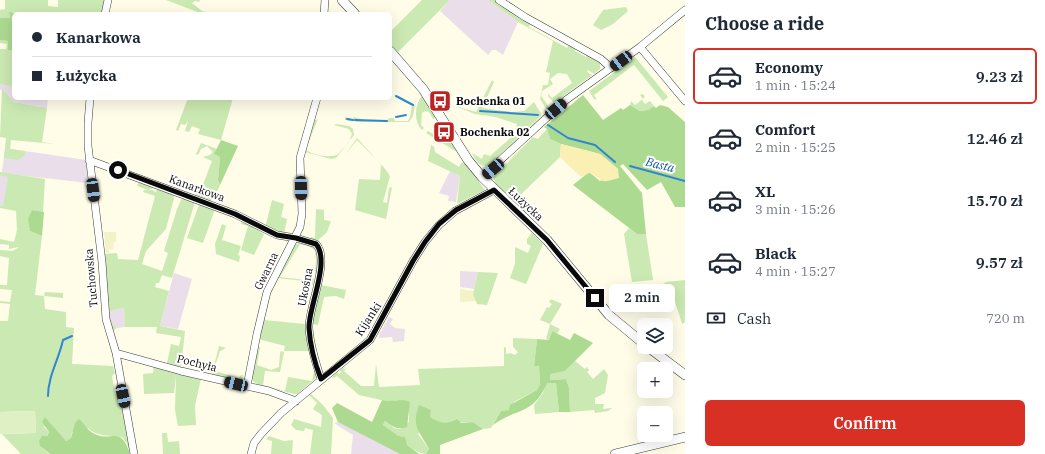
<!DOCTYPE html>
<meta charset="utf-8">
<style>
:root{--surface:#fff;--page:#f2f2f3;--text:#1f2937;--muted:#747a83;--line:#e0e1e3;--accent:#d93025}
body{margin:0;font-family:"IBM Plex Serif",serif;background:var(--page);color:var(--text);height:100vh;display:flex;flex-direction:column;font-size:15px;white-space:nowrap}
*{box-sizing:border-box;margin:0}
p{font-size:13px;color:var(--muted)}
.icon{flex:none;width:22px;height:22px;fill:none;stroke:currentColor;stroke-width:2;stroke-linecap:round;stroke-linejoin:round}
.map{position:relative;flex:1;overflow:hidden}
.details{display:flex;flex-direction:column;background:var(--surface);width:360px}
.details>*{flex:none}
.guide{position:absolute;left:12px;top:12px;width:380px;height:88px;border-radius:6px;box-shadow:0 4px 16px #0002;display:grid;align-content:center;height:88px;padding:0 20px;background:var(--surface)}
.fabs{position:absolute;left:637px;top:318px;display:grid;gap:8px}
.fabs a{display:grid;place-items:center;width:36px;height:36px;border-radius:6px;background:var(--surface);box-shadow:0 4px 16px #0002;font-size:20px}
.end{position:absolute;width:18px;height:18px;margin:-9px;border:5px solid #0a0a0a;background:#fff;box-shadow:0 0 0 2px #fff}
.from{border-radius:50%}
.bubble{position:absolute;height:28px;border-radius:6px;background:var(--surface);box-shadow:0 4px 16px #0002;font-size:13px;font-weight:600;line-height:28px;text-align:center}
.car{position:absolute;width:12px;height:24px;margin:-12px -6px;border-radius:5px;box-shadow:0 0 3px 1px #0007;background:linear-gradient(#222 24%,#8ab4d8 0 40%,#222 0 76%,#8ab4d8 0 86%,#222 0)}
.guide b{display:flex;align-items:center;gap:14px;height:38px;font-size:15px}
.guide b+b{border-top:1px solid var(--line)}
.guide i{width:10px;height:10px;background:var(--text)}
ul{padding:0;list-style:none}
li{display:flex;align-items:center;gap:12px;height:56px;margin:0 8px 6px;padding:0 12px;border:2px solid transparent;border-radius:6px}
li div{flex:1}
li b{display:block;font-size:15px}
li em{font-style:normal;font-weight:600}
li.on{border-color:var(--accent)}
li>.icon{width:36px;height:36px;stroke-width:1.5}
h2{padding:0 20px;font-size:18px;line-height:48px}
.pay{display:flex;align-items:center;gap:10px;height:44px;padding:0 20px;font-size:15px}
.pay p{margin-inline-start:auto}
.button{display:flex;gap:8px;margin-top:auto;padding:8px 20px}
.button a{flex:1;height:46px;border-radius:6px;background:var(--accent);color:#fff;font-size:16px;font-weight:600;line-height:46px;text-align:center}
main{display:flex;flex:1;min-height:0}
.map>svg:first-child{display:block}
.industrial{fill:#e9deea}
.farmland{fill:#f4f3c8}
.green{fill:#cbe9b2}
.forest{fill:#adda91}
.sand{fill:#fbf0b3}
.pitch{fill:#def0c4}
.lines{fill:none;stroke-linecap:round;stroke-linejoin:round}
.stream{stroke:#3286cf;stroke-width:2}
.minor-casing{stroke:#3d3d3d;stroke-width:8}
.tertiary-casing{stroke:#3d3d3d;stroke-width:10}
.minor{stroke:#fff;stroke-width:7}
.tertiary{stroke:#fff;stroke-width:9}
.route{stroke:#0a0a0a;stroke-width:5}
.labels{text-anchor:middle;stroke-width:4;stroke-linejoin:round;paint-order:stroke}
.poi-label{font-size:11px;font-weight:bold;fill:#0a0a0a;stroke:#fff;text-anchor:start}
.street-label{font-size:11px;fill:#0a0a0a;stroke:#fff}
.water-label{font-size:12px;font-style:italic;fill:#13589c;stroke:#fff}
</style>
<main>
<div class="map">
<svg width="685" height="454" viewBox="0 0 685 454">
<rect width="100%" height="100%" fill="#fffce8"/>
<path class="industrial" d="M450 0H488L518 22 503 55 496 50H492L488 55 440 11Z
M0 84 14 87V98H48L47 108 14 102 0 89Z
M5 148 86 160 88 183 9 174 3 206H0V172H2Z
M450 171 460 176 456 202 448 201 449 196 439 193Z
M460 271 478 272 474 289 460 287Z
M174 273 192 279 178 329 160 326Z
M124 308 125 327 117 328 111 323 108 310Z
M389 317 393 319 390 324 395 328 405 329 404 341 393 342 392 337H390L379 338V335Z
M338 422 364 434 400 454H351L353 435 334 423Z"/>
<path class="farmland" d="M104 232H116V242H114L113 250 109 249V253H106Z
M460 289 473 291 476 301 460 302Z"/>
<path class="green" d="M5 0H48V6L58 7V0H104L102 14 9 12 10 18H1L0 21V10L5 9Z
M166 0H200L199 2 195 1 192 3 202 11 215 14H203Z
M422 0H450L398 52 390 44V32Z
M488 0H494L530 24 529 27 567 48 569 45 576 48 575 51 586 57 587 55 600 62V69L594 74 588 70 587 72 592 75 554 103 548 96V94L552 98 572 83 567 74 558 73 550 79 553 84 542 91 541 96 549 107 547 110 540 99 543 85H548L550 73 546 72 553 41 518 22Z
M626 7 628 11 613 24 601 30 593 25 603 10Z
M0 40 9 41 8 50H14V87L0 84V49H6L7 44 0 43Z
M635 57 668 97 663 101 634 65 594 95 597 100 594 99 589 91Z
M492 80 494 82 482 108 512 112 524 111 534 102 542 115 489 165C480 168 475 160 472 153L482 159 484 154 490 156 515 134 517 124 496 117 475 114 455 106 476 112Z
M2 89 14 102 47 108 42 142 55 144 11 140 10 149 25 151V155L18 160 4 158 6 138 0 137Z
M642 94 645 96 642 100 645 104 650 101 654 106 648 110 640 111 630 105 631 101 635 105 643 99 640 95Z
M396 95 415 105 413 116 409 122H359L345 120V117L353 119 354 117 365 120H387L389 118H394L395 121H408L410 117 412 105 395 96Z
M422 96 436 118 433 119 429 112 425 111 422 113 421 125 424 128 422 130C414 122 414 105 422 96Z
M188 98H233L221 140 198 134 200 129 192 126 189 132 185 131 188 121 185 125 181 124 178 131 176 130Z
M318 119 307 146 306 150C313 155 328 158 337 155L349 142 352 134 349 129 334 125 336 124 349 126 353 129 354 135 336 158 331 159 305 152 315 120Z
M547 129 550 139 561 144 560 157 517 198 533 214 528 216 496 184 493 177 533 137 538 139Z
M428 131 438 137 446 134 457 152 426 133Z
M357 138 386 170 390 176 383 202 387 203 389 188 392 187 386 219 355 210 359 179 380 180 381 164 357 140 345 155Z
M201 143 217 149 215 154 220 157 218 180 220 185 214 198 210 202 195 196V193L199 195 212 161 203 157 210 155 213 152 207 146 201 149 198 155 196 154Z
M431 145 434 147 435 152 459 167 462 162 466 164 485 190 457 204 460 176 428 161Z
M0 172 45 179 43 212 32 210 30 231 42 236 35 295 44 296 45 292 63 293V298L44 296 45 309 66 312V327L74 328 72 364 113 366 115 373 112 376 115 393 120 397 131 454 126 442 122 437C110 435 97 437 88 428L72 432 71 438 66 441 55 431 49 421 44 427 49 432 40 446 49 454H21L2 434 36 433 35 411 0 412V321H8L10 304 0 303V301L10 302 12 290 0 289V285H7L9 258 0 256V250L13 251 19 247 9 249V245L0 244V239L14 242 17 230 16 211 0 208V206H3L8 177 0 175Z
M139 182 173 194 174 198 166 229 146 251 142 264 162 271 168 253 164 251 177 209 181 200 185 198 195 202 172 278 162 275 159 283H156L155 287 169 291 160 326 185 331 181 367 167 363 171 344 179 346 181 337 156 333 157 327H125L124 308 108 311 111 323 117 328 112 331 107 312 104 254 117 253 118 259 138 260 155 196 143 192 144 190H152L156 192 157 189 153 188 148 190 137 186Z
M272 200 284 204 281 217 287 219 284 234 265 228Z
M202 204 215 209 203 243 187 238 199 205Z
M316 209 324 210V220L331 221 327 232 317 241 311 239V237L315 238Z
M242 220 264 234 254 255 241 250 248 226 241 224Z
M222 224 226 226 222 240 241 246 238 255 240 256 239 262 216 254 215 244Z
M629 228 637 234H646L653 280 632 282 624 234Z
M532 233 543 244 526 284 510 278 515 264V247L528 253 531 246 527 244V239Z
M301 242 315 247 318 257 317 273H315L316 260 315 250 308 246 300 244 280 277 306 280 314 278 313 285 304 281 277 278 295 245Z
M478 272 498 273 487 305 477 304 473 294Z
M685 280V322L682 324C679 313 675 304 673 293L668 294 663 290V284L666 282Z
M321 285 346 290 344 299 336 296 324 297 318 325 312 324 319 286Z
M269 295 264 320 305 324 312 351H284L285 346 258 339Z
M551 299 562 304 550 324 560 329 557 334 552 331 549 340 546 339 550 324 540 320 547 307 549 308 552 304 549 302Z
M513 338 537 339 534 365H539L540 384 537 390 514 402 510 410 501 411 491 428 483 429 473 422 449 423 438 422 430 417 418 434 429 449 426 454C413 454 394 433 383 425L385 421 394 428 400 429 409 422V409L397 400 390 402 359 395 337 376 334 378 332 377 337 372 339 374 341 372 340 370 346 366 343 370 347 368 344 371 361 386H374L376 364 379 387 420 385 418 369 504 366V347L506 348V354L510 353 515 355 518 352 513 347Z
M219 346 226 348 220 351 215 366 218 372 239 378 241 375H245L242 376 244 380 241 381 212 374Z
M257 347H260L257 365 271 370 279 367 280 353 281 351 284 352 280 372 265 371 263 385 285 391 288 377 312 381 315 367 316 378 297 394H294L257 384 253 381 252 375Z
M575 361 585 369 587 367 589 370 587 372 593 379 604 369 608 375 605 393 595 398V404H604L603 409 612 408 608 411 595 413 594 410 570 412 569 388 566 379 550 380V373L565 371Z
M154 366 201 378 195 406 196 425 178 426 175 410 176 375 174 393 144 394 143 374 153 373Z
M546 383H556L559 412 535 414 534 405 543 393Z
M311 394 323 405 333 418 331 454H310L313 430 305 428 304 431 296 430 291 425 294 419 321 427 322 415 313 409 317 403 309 395Z
M162 433H167L168 442 179 441 180 454H163Z
M269 436 284 441 293 440 292 454H271L272 441 266 439Z"/>
<path class="forest" d="M9 12 24 14H14V50H8V41L0 40V18H10Z
M583 95 603 120 621 108 623 110 630 105 640 111 648 110 654 106 656 108 660 105 668 107 685 122V207H675L661 182 647 190 623 164 620 166 642 193 646 234H637L573 185 589 172 600 181 618 169 600 154 561 144 550 139 547 129 544 127Z
M221 140 238 146 220 185 218 180 220 157 214 154Z
M32 210 44 212 42 236 30 231 28 219Z
M552 331 570 340 574 333 593 343 565 371 550 374V380L566 379 569 388 570 412H559L556 383H547C534 415 516 408 493 425L501 411 509 410 510 405 537 390 540 384 539 366H534L537 339 549 340Z
M382 400C392 403 400 398 410 402L407 427C397 430 393 427 385 421L383 425 398 436 405 437 407 445 419 454H400L338 422 332 408 337 403 372 422Z
M419 405 431 410 430 417C439 423 447 425 457 419L461 423 473 422 483 429 440 445V454H426L429 449C419 430 411 427 419 405Z
M45 417 66 441 71 438 75 423 79 419C84 423 87 430 93 433 111 444 120 423 130 454H50L40 446 39 441 42 436H47L49 432 42 422Z"/>
<path class="sand" d="M561 144 600 154 618 169 619 178C595 185 606 179 589 173L581 177 560 157Z"/>
<path class="pitch" d="M35 411 36 433 0 434V412Z"/>
<g class="lines">
<path class="stream" d="M396 96 413 105
M480 111 538 115
M396 117 406 115
M347 119 353 120
M355 120 387 121
M548 125 568 138 595 145 615 162
M630 166 685 181
M48 396C48 376 59 359 63 340L72 336"/>
<g class="minor-casing">
<path id="minor" d="M499 0 525 17 601 59 611 68
M105 14 108 0
M324 14 325 0
M640 47 685 101
M90 98 88 123V146L102 262 106 319 116 353 134 454
M89 160 235 214 277 235 296 238 316 244C331 260 308 308 309 328 310 344 316 364 321 379
M482 177 566 100 640 47 685 10
M116 353 181 371 269 391 296 401
M247 386 257 334 267 292 300 227 302 214 300 158 317 98
M251 454 254 443 261 434 281 413 370 340 413 261 425 242 439 225 455 211 494 190"/>
</g>
<g class="tertiary-casing">
<path id="tertiary" d="M342 0 355 14
M390 51 423 89 468 160 482 177 547 240 609 315 644 344
M648 347 685 375
M615 454 685 437"/>
</g>
<use href="#minor" class="minor"/>
<use href="#tertiary" class="tertiary"/>
</g>
<g class="lines">
<path class="route" d="M118 170 235 214 277 235 296 238 316 244C331 261 308 308 309 328 310 344 315 364 321 379L370 340 413 261 425 242 439 224 456 210 494 190 547 240 595 298"/>
</g>
<defs>
<g id="bus-square" transform="scale(1.15)"><rect x="-9" y="-9" width="18" height="18" rx="4" fill="#bb2422" stroke="#fff"/><path d="M-5-6H5V4H4V6H2V4H-2V6H-4V4H-5ZM-3.5-4V0h7V-4ZM-3.5 1.2v1.5H-2V1.2ZM2 1.2v1.5H3.5V1.2Z" fill="#fff"/></g>
</defs>
<g fill-rule="evenodd">
<use href="#bus-square" x="440" y="101"/>
<use href="#bus-square" x="444" y="132"/>
</g>
<g class="labels">
<g class="poi-label">
<text x="456" y="105">Bochenka 01</text>
<text x="460" y="136">Bochenka 02</text>
</g>
<g class="street-label">
<text transform="translate(197 188) rotate(20)" y="4">Kanarkowa</text>
<text transform="translate(526 204) rotate(43)" y="4">Łużycka</text>
<text transform="translate(266 271) rotate(-64)" y="4">Gwarna</text>
<text transform="translate(91 278) rotate(-95)" y="4">Tuchowska</text>
<text transform="translate(305 287) rotate(-79)" y="4">Ukośna</text>
<text transform="translate(368 319) rotate(-57)" y="4">Kijanki</text>
<text transform="translate(197 363) rotate(14)" y="4">Pochyła</text>
</g>
<g class="water-label">
<text transform="translate(660 165) rotate(14)" y="4">Basta</text>
</g>
</g>
</svg>
<div class="fabs">
<a><svg class="icon" aria-label="layers" viewBox="0 0 24 24"><path d="M12 4l9 5-9 5-9-5zM3 14l9 5 9-5"/></svg></a>
<a>+</a>
<a>−</a>
</div>
<i class="end from" style="left:118px;top:170px"></i>
<i class="end" style="left:595px;top:298px"></i>
<div class="bubble" style="left:609px;top:284px;width:66px">2 min</div>
<i class="car" style="left:621px;top:61px;rotate:233deg"></i>
<i class="car" style="left:556px;top:109px;rotate:50deg"></i>
<i class="car" style="left:493px;top:169px;rotate:230deg"></i>
<i class="car" style="left:301px;top:188px;rotate:179deg"></i>
<i class="car" style="left:93px;top:190px;rotate:173deg"></i>
<i class="car" style="left:236px;top:384px;rotate:283deg"></i>
<i class="car" style="left:123px;top:396px;rotate:168deg"></i>
<div class="guide">
<b><i class="from"></i>Kanarkowa</b>
<b><i></i>Łużycka</b>
</div>
</div>
<section class="details">
<h2>Choose a ride</h2>
<ul>
<li class="on"><svg class="icon" aria-label="car" viewBox="0 0 24 24"><path d="M5 17H2v-5l4-1 3-4h7l3 4 3 1v5h-3M9 17h6M6 11h13"/><circle cx="7" cy="17" r="2"/><circle cx="17" cy="17" r="2"/></svg><div><b>Economy</b><p>1 min · 15:24</p></div><em>9.23 zł</em></li>
<li><svg class="icon" aria-label="car" viewBox="0 0 24 24"><path d="M5 17H2v-5l4-1 3-4h7l3 4 3 1v5h-3M9 17h6M6 11h13"/><circle cx="7" cy="17" r="2"/><circle cx="17" cy="17" r="2"/></svg><div><b>Comfort</b><p>2 min · 15:25</p></div><em>12.46 zł</em></li>
<li><svg class="icon" aria-label="car" viewBox="0 0 24 24"><path d="M5 17H2v-5l4-1 3-4h7l3 4 3 1v5h-3M9 17h6M6 11h13"/><circle cx="7" cy="17" r="2"/><circle cx="17" cy="17" r="2"/></svg><div><b>XL</b><p>3 min · 15:26</p></div><em>15.70 zł</em></li>
<li><svg class="icon" aria-label="car" viewBox="0 0 24 24"><path d="M5 17H2v-5l4-1 3-4h7l3 4 3 1v5h-3M9 17h6M6 11h13"/><circle cx="7" cy="17" r="2"/><circle cx="17" cy="17" r="2"/></svg><div><b>Black</b><p>4 min · 15:27</p></div><em>9.57 zł</em></li>
</ul>
<div class="pay"><svg class="icon" aria-label="cash" viewBox="0 0 24 24"><path d="M3 7h18v10H3z"/><circle cx="12" cy="12" r="2"/></svg>Cash<p>720 m</p></div>
<div class="button"><a>Confirm</a></div>
</section>
</main>
